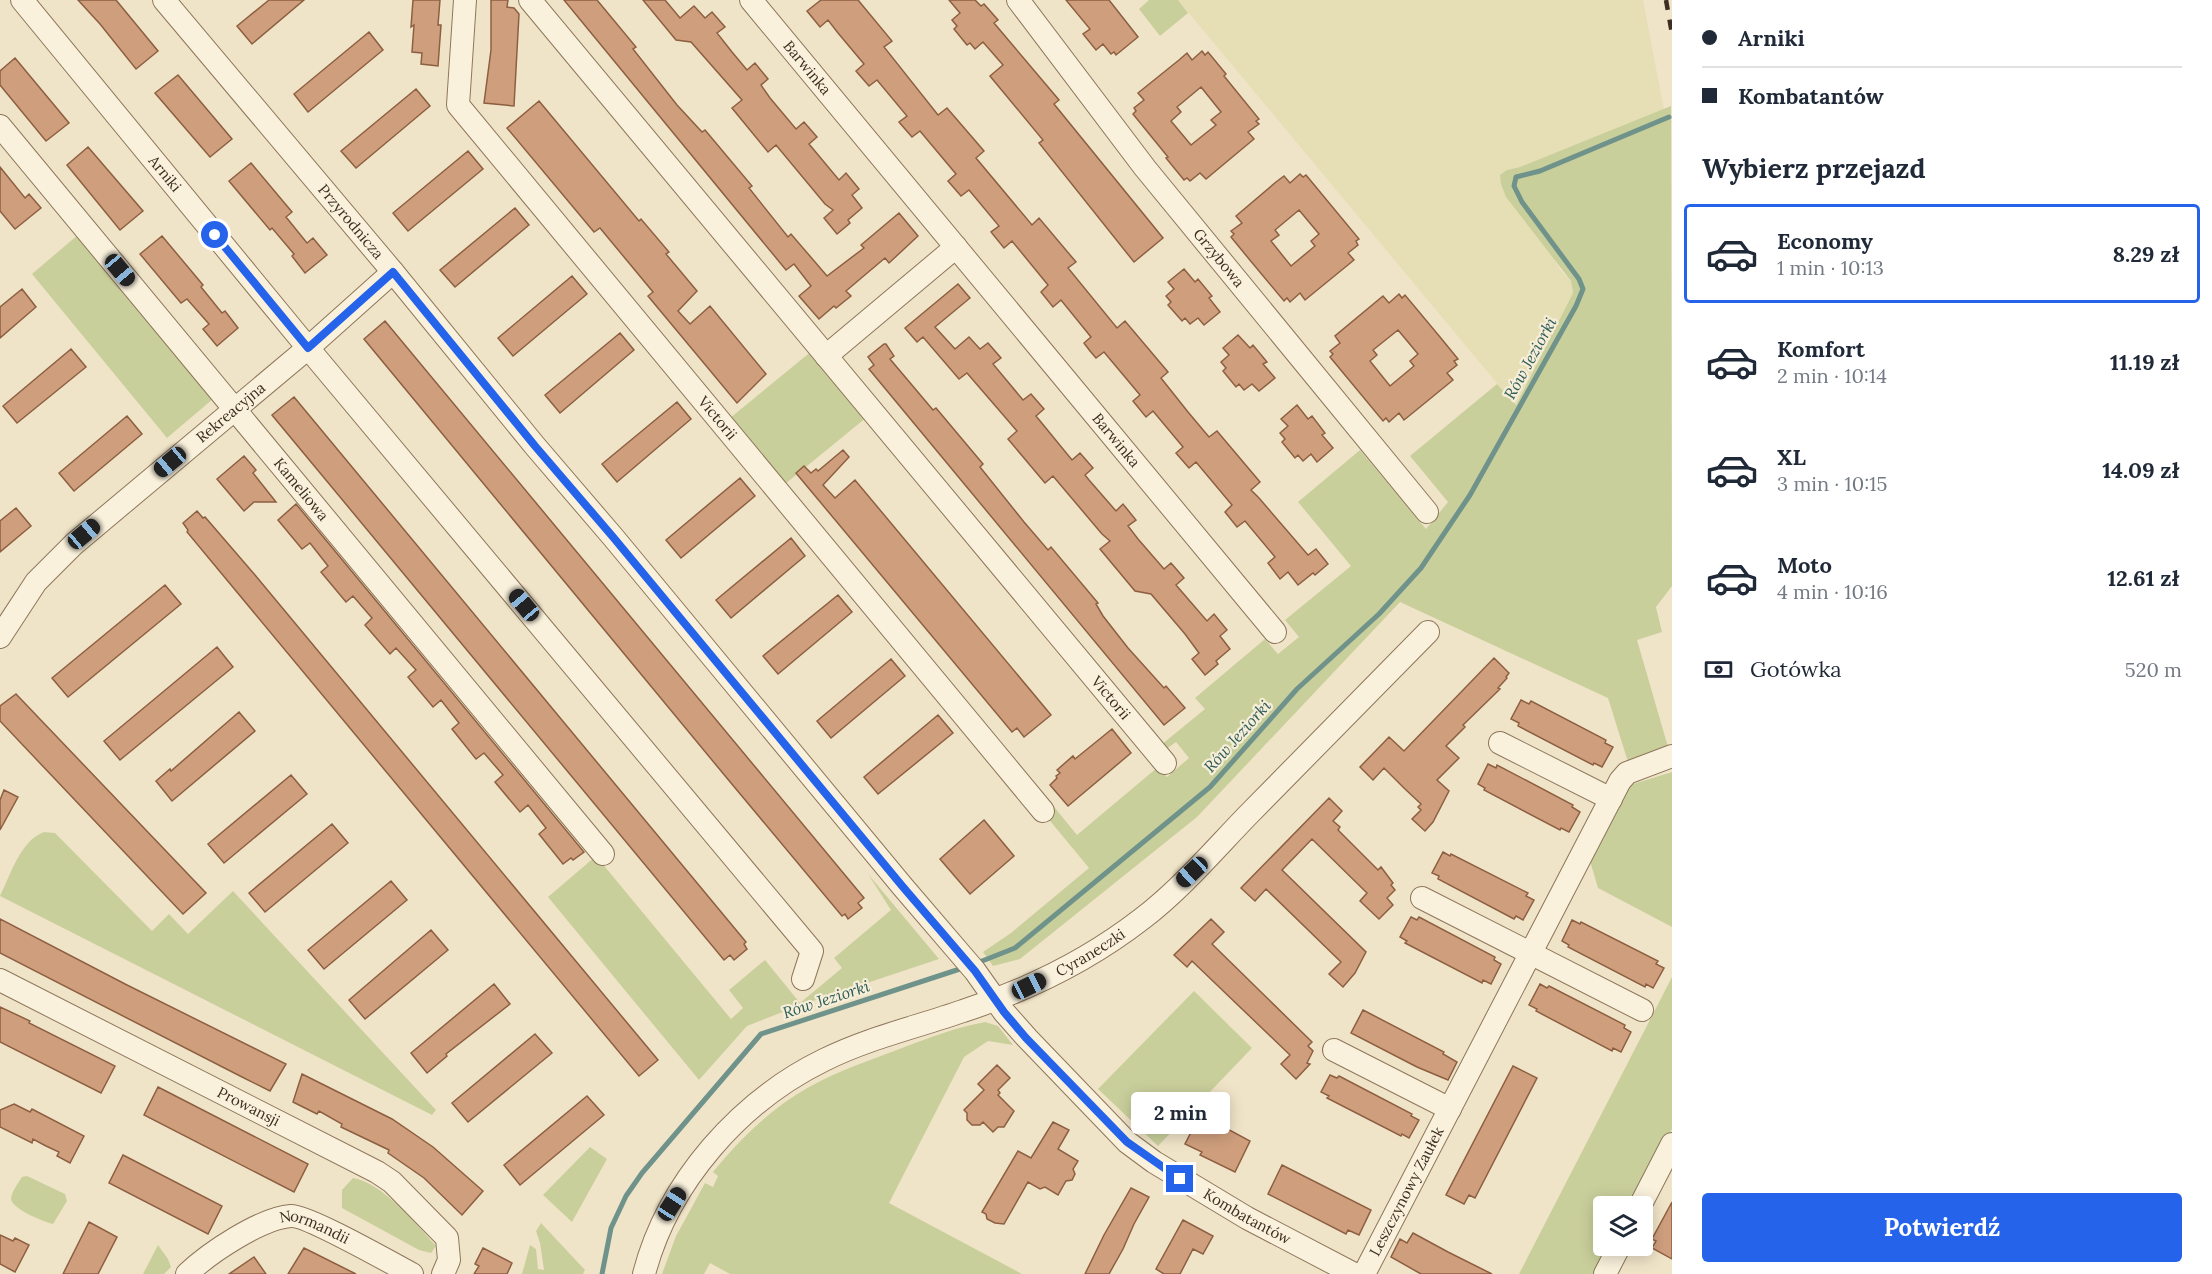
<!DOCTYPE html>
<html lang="pl">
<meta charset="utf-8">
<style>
:root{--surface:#fff;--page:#f2f2f3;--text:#1f2937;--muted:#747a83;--line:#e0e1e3;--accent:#2563eb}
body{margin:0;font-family:Lora,serif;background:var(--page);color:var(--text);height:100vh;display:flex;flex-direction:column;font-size:22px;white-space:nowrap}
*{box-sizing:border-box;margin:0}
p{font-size:20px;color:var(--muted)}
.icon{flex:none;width:33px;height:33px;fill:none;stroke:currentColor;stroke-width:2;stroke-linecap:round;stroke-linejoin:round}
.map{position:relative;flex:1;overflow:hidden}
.drawer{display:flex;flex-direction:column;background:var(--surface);width:540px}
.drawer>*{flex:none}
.guide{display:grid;align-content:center;height:132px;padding:0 30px;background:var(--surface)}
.buttons{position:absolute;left:1593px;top:1196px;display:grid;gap:12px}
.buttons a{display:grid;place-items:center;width:60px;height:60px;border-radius:6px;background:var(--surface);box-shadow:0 3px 15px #0003;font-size:30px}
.end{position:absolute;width:27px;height:27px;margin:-14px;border:8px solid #2563eb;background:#fff;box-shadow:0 0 0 3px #fff}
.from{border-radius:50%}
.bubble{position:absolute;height:42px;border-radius:6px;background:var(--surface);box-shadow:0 3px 15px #0003;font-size:20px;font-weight:800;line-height:42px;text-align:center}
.car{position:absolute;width:18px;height:36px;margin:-18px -9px;border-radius:8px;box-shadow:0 0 4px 2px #0007;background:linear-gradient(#222 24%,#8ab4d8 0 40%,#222 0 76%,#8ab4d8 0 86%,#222 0)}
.guide b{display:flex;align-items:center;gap:21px;height:57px;font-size:22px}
.guide b+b{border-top:2px solid var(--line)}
.guide i{width:15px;height:15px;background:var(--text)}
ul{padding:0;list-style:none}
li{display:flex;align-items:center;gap:18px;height:99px;margin:0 12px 9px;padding:0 18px;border:3px solid transparent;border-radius:6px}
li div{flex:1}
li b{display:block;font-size:22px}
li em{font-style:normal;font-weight:800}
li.on{border-color:var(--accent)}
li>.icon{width:54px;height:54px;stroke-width:1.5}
h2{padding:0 30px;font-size:27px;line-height:72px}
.pay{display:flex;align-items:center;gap:15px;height:66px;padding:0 30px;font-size:22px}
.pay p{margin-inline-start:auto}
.button{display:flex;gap:12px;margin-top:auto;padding:12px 30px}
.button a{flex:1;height:69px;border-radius:6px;background:var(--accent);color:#fff;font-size:24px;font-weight:800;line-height:69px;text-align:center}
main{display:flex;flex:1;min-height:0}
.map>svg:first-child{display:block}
.farmland{fill:#e6deb5}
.green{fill:#c9cf9b}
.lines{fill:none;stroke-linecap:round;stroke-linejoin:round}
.stream{stroke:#6f938a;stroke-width:5}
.building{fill:#cf9f7d;stroke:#8d5f41;stroke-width:1.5;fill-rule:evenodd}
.minor-casing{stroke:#8d765c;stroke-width:24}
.minor{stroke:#faf1dc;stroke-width:22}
.rail{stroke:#3d2e20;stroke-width:4.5;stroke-dasharray:10 10;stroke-linecap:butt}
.route{stroke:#2563eb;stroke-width:8}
.labels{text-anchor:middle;stroke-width:4.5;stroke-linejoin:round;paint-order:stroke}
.street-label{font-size:15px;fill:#3d2e20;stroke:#f7eed8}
.water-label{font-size:16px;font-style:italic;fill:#2f5d5a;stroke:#f7eed8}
</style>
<main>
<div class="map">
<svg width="1672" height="1274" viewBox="0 0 1672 1274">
<rect width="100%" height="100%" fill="#f0e4c8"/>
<path class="farmland" d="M1178 0H1643L1664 110 1520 167 1507 170 1561 271 1571 281 1573 293 1515 405Z"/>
<path class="green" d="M1149 0H1178L1188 13 1160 36 1139 9Z
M1671 106 1672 586 1656 607 1662 632 1637 640 1668 747 1628 762 1608 698 1400 602 1197 817 1020 959 993 966 983 952 1011 933 1089 868 1046 816 1055 808 1077 835 1158 767 1167 777 1189 758 1176 742 1165 750 1161 745 1205 709 1195 698 1265 639 1278 654 1299 637 1285 620 1351 566 1298 502 1360 450 1426 529 1448 502 1410 456 1497 384 1516 405 1573 293 1571 281 1506 197 1501 184 1500 175 1507 170 1520 167Z
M79 234 214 398 167 438 32 274Z
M813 350 867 417 785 484 730 418Z
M1672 772V927L1598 888 1590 861 1630 785Z
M44 832 55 833 152 931 169 914 188 934 233 891 436 1110 432 1115 0 896C11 874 20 841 44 832Z
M596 856 731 1019 743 1008 729 990 765 960 800 1003 842 968 834 958 891 910 868 874 939 959 798 1006 747 1026 699 1080 548 897Z
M1672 977V1129L1632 1206H1604V1245H1612L1597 1274H1519Z
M1194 991 1252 1048 1158 1146 1098 1089Z
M985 1022 998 1026 1013 1045 988 1041 964 1057 889 1203 1022 1274H730L710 1263 704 1274H662L676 1236 705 1183 713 1187 718 1176 713 1172C740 1139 771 1108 809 1087 838 1071 870 1060 902 1048 928 1038 957 1027 985 1022Z
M590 1147 607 1159 572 1222 543 1195Z
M27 1176 65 1194 67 1201 53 1224C44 1222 12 1209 11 1199 11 1193 18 1183 22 1177Z
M353 1178C383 1183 416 1224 436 1246L431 1253 419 1250 342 1208V1190Z
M541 1223 585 1270 583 1274H522L530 1245 536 1249 538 1269 544 1270 540 1243 536 1231Z
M158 1245 168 1259 171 1267 164 1274H143Z"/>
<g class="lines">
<path class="stream" d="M977 963 1015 948 1210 787 1297 689 1379 614 1421 568 1470 495 1576 306 1583 289 1579 279 1522 202 1514 186 1516 177 1540 171 1669 117
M602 1274 611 1228 626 1196 642 1173 761 1034 966 967"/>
</g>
<path class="building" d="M78 0H116L158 51 136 69 100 24Z
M269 0H304L252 44 237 26Z
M413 0H440L438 25H441L438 66 421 64 422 53 412 52 414 25 411 27Z
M491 0H508L507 7 514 8 519 14 514 106 484 103 491 50Z
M564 0H597L636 47 633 49 677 105 702 132 705 130 752 186 749 188 788 237 791 234 827 276 864 248 861 245 899 213 918 236 889 263 885 258 866 274 846 291 851 296 836 308 834 306 819 319 799 296 811 286 794 264 786 270Z
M643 0H665L680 18 694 6 705 18 712 12 725 27 717 33 732 52 747 70 755 63 768 79 761 85 770 98 796 129 804 122 817 137 809 144 839 180 846 173 859 189 852 195 862 208 848 220 850 223 837 234 824 218 833 210 825 204 776 145 768 152 732 108 742 100 691 42 676 40Z
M821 0H858L892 41 884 47 938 115 947 108 984 151 976 158 1032 225 1039 218 1076 262 1068 268 1117 328 1125 321 1168 372 1161 378 1188 412 1209 437 1217 431 1260 482 1251 490 1259 498 1308 555 1316 549 1328 564 1315 575 1313 573 1298 585 1288 572 1280 579 1268 563 1275 557 1245 521 1237 527 1225 512 1232 505 1196 462 1189 468 1176 453 1183 447 1153 411 1146 417 1133 401 1140 395 1104 352 1096 358 1090 351 1084 343 1091 337 1061 300 1053 307 1041 292 1048 285 1012 241 1004 248 991 232 999 226 969 190 961 196 948 181 956 174 930 143 920 131 912 137 899 122 907 116 877 80 869 86 856 71 864 64 838 33 828 20 820 27 807 11Z
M949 0H975L981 6 984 4 998 20 994 23 1059 100 1054 104 1163 238 1134 262 1039 143 1043 140 990 76 1003 65 983 42 975 49 970 43 967 45 954 29 957 26 952 20 960 13Z
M1066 0H1109L1138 37 1116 55 1114 52 1111 54 1103 44 1096 50 1083 34 1090 29Z
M369 32 383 50 308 112 294 94Z
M1202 51 1205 55 1208 52 1226 74 1224 76 1259 119 1256 121 1259 124 1248 132 1254 139 1206 179 1200 173 1190 181 1187 178 1184 180 1166 158 1168 157 1133 114 1136 111 1134 108 1144 100 1138 93 1179 60 1187 53 1192 60ZM1201 87 1221 112 1211 120 1216 125 1191 145 1171 121 1181 112 1177 107Z
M15 58 69 123 46 141 0 85V71Z
M178 75 232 139 210 157 155 93Z
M416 89 430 106 356 168 341 151Z
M539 101 639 221 641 219 669 252 666 254 697 291 678 311 690 324 710 306 766 374 737 403 648 296 653 292 600 228 594 232 507 128Z
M88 147 143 211 120 230 67 165Z
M468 151 483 169 408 231 393 213Z
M251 163 292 212 286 217 307 243 313 238 327 255 305 273 292 256 294 254 272 228 270 230 229 181Z
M0 167 25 198 29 194 41 208 15 229 0 211Z
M1300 174 1303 177 1306 175 1359 239 1356 241 1358 245 1348 253 1354 260 1305 300 1300 293 1290 302 1287 298 1284 301 1249 259 1231 237 1234 234 1231 231 1242 223 1236 216 1276 182 1284 176 1290 183ZM1299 210 1319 234 1311 241 1315 246 1291 266 1271 241 1279 235 1275 230Z
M515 208 529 225 455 287 440 270Z
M162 236 203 285 201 287 222 313 225 311 238 328 217 346 203 329 209 324 187 299 181 303 140 254Z
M1184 269 1195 282 1198 279 1212 296 1209 298 1220 312 1204 325 1198 318 1190 324 1185 318 1182 321 1168 305 1171 302 1166 296 1174 289 1168 282Z
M572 276 587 294 513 356 498 338Z
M958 284 970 298 935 327 955 349 969 337 980 349 988 343 1001 358 993 364 1023 400 1031 394 1044 409 1036 416 1072 460 1080 453 1093 468 1085 475 1089 480 1116 511 1123 504 1136 520 1128 526 1138 539 1164 569 1171 563 1184 578 1176 585 1207 621 1214 614 1227 630 1220 636 1230 649 1216 661 1218 664 1205 675 1192 659 1199 653 1185 634 1151 594 1135 591 1100 549 1110 541 1102 534 1053 476 1045 483 1008 439 1017 431 967 373 959 379 923 337 917 342 905 328Z
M22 289 36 307 0 338V307Z
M1399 294 1402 298 1405 295 1440 337 1458 359 1454 361 1457 365 1447 373 1453 380 1420 407 1404 420 1399 413 1389 422 1386 418 1383 421 1330 357 1333 354 1330 351 1340 343 1335 336 1383 296 1389 303ZM1398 330 1418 354 1410 361 1414 366 1390 386 1370 361 1377 355 1373 350Z
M385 321 864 898 858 903 862 908 848 919 845 914 842 916 726 777 364 339Z
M620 333 634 350 560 413 545 395Z
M1238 335 1250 348 1253 345 1267 362 1263 364 1275 378 1259 391 1252 384 1244 390 1239 384 1236 387 1223 371 1226 368 1221 362 1229 355 1223 348Z
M884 344H886L894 356 890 359 933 410 936 408 983 464 980 467 1024 522 1048 550 1051 547 1098 603 1096 604 1103 616 1128 648 1164 688 1166 686 1185 708 1164 725 869 369 874 365 868 357Z
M71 349 86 367 17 423 3 406Z
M294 397 746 942 744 944 747 949 734 960 730 955 724 960 272 415Z
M677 402 691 419 617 482 602 464Z
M1297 405 1308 419 1312 416 1325 433 1322 435 1333 448 1317 462 1311 454 1303 461 1298 455 1295 458 1282 442 1285 439 1280 433 1288 426 1281 419Z
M127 416 142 434 74 491 59 473Z
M843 450 849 457 823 485 835 498 855 480 1051 715 1024 737 1017 728 1012 732 796 473 804 466 811 473 816 469 818 471Z
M244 456 256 470 253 473 276 502H254L244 511 217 479Z
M740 478 755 496 681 558 666 540Z
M296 504 584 852 573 860 571 858 563 864 539 834 546 828 528 805 520 812 495 782 503 775 484 753 476 759 452 729 459 723 441 700 433 707 408 677 416 670 396 648 390 654 365 625 372 618 353 596 346 602 321 572 328 566 310 543 302 549 278 520Z
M16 508 31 526 0 552V521Z
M197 511 203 518 205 517 255 575 658 1060 639 1076 187 532 188 530 183 523Z
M791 538 805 556 731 618 716 600Z
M165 585 181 604 68 697 52 678Z
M838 595 852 612 778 674 763 656Z
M217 647 233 667 120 760 104 741Z
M1494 658 1509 673 1506 677 1507 678 1498 688 1500 689 1463 725 1465 727 1446 746 1459 758 1437 780 1449 791 1433 822 1425 831 1412 819 1421 810 1418 807 1421 804 1405 789 1384 768 1373 780 1360 767 1389 737 1404 751Z
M891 659 905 676 831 738 817 721Z
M16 694 206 893 183 914 0 721V706Z
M1521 700 1529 704 1531 701 1606 740 1605 743 1613 747 1602 767 1594 763 1593 765 1518 726 1519 723 1511 719Z
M239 712 255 731 172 801 156 781 170 769 171 771Z
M938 715 953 733 878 794 864 777Z
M1112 729 1131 753 1068 806 1050 785 1057 778 1056 776 1060 773 1057 770 1073 756 1075 759Z
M1488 764 1496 768 1497 765 1573 805 1572 807 1580 812 1569 832 1561 828 1560 830 1484 790 1485 788 1478 784Z
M291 775 307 794 224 863 208 844Z
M4 790 18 797 0 830V800Z
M1329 798 1342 811 1333 821 1340 827 1338 830 1378 870 1381 867 1393 883 1391 885 1395 890 1387 898 1393 905 1379 919 1360 901 1367 893 1312 839 1282 870 1366 952 1355 973 1343 987 1329 974 1341 962 1266 889 1255 901 1241 888Z
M984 820 1014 856 970 894 940 859Z
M332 824 348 843 265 912 249 893Z
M1443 852 1450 856 1451 854 1528 893 1526 896 1534 900 1523 920 1516 916 1514 919 1438 879 1439 876 1432 873Z
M391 881 407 900 324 969 308 950Z
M1411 917 1417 920 1419 917 1495 957 1494 960 1501 964 1491 984 1483 980 1482 983 1405 943 1407 941 1400 937Z
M0 919 127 985 286 1064 270 1091 242 1077 0 953Z
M1211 919 1224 932 1212 944 1312 1042 1308 1046 1313 1051 1307 1063 1310 1064 1296 1079 1281 1064 1290 1055 1192 961 1187 967 1174 955Z
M1572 920 1580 924 1581 922 1658 961 1656 964 1664 968 1653 988 1646 984 1645 987 1568 947 1569 945 1562 941Z
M431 930 448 950 365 1019 349 1000Z
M494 984 510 1004 446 1054 447 1056 427 1073 411 1053Z
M1540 984 1547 988 1549 986 1625 1025 1624 1028 1631 1032 1621 1052 1613 1048 1612 1051 1536 1011 1537 1009 1529 1005Z
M0 1007 30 1021 29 1023 115 1066 101 1093 0 1042Z
M1363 1010 1444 1052 1443 1054 1457 1062 1448 1080 1417 1067 1351 1033Z
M535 1034 552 1053 468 1122 452 1103Z
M997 1065 1010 1078 998 1090 1000 1093 998 1095 1014 1111 1004 1127H998L993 1132 983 1122 980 1125H972L967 1120V1113L964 1110 984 1090 978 1084Z
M1513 1066 1537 1078 1475 1198 1469 1195 1464 1204 1446 1195Z
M302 1074 392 1119 433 1147 483 1191 462 1215 424 1178 388 1153 389 1150 341 1127 342 1124 319 1111 317 1114 293 1102Z
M1330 1075 1337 1078 1339 1076 1412 1114 1411 1116 1419 1120 1409 1138 1402 1134 1401 1136 1327 1098 1329 1096 1321 1092Z
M158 1087 308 1164 294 1192 144 1115Z
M587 1096 604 1115 520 1185 504 1165Z
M14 1104 30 1112 32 1109 84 1136 70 1163 57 1156 59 1152 46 1146 33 1139 32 1143 0 1127V1110Z
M1198 1119 1215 1127 1216 1125 1222 1126 1250 1141 1235 1172 1200 1155 1202 1152 1185 1144Z
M1053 1122 1069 1130 1058 1149 1078 1161 1073 1169 1075 1174 1072 1180 1066 1181 1058 1195 1045 1187 1040 1189 1028 1182 1004 1224 995 1223 987 1219 986 1214 982 1212 1018 1151 1031 1158Z
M123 1155 222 1206 208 1234 109 1183Z
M1282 1165 1371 1210 1359 1235 1348 1230 1346 1234 1268 1194Z
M1131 1188 1149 1197 1134 1224 1123 1249 1109 1274H1085L1104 1235Z
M1672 1202V1259L1652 1248 1656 1241 1652 1239Z
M1183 1220 1213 1236 1203 1254 1193 1249 1180 1274H1164L1156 1269Z
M89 1222 117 1237 98 1274H63Z
M1413 1233 1448 1252 1492 1274H1421L1391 1257 1400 1239 1407 1243Z
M0 1235 13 1241 15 1238 29 1245 15 1272 0 1264Z
M304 1248 356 1274H288Z
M483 1248 512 1263 507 1274H474L479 1266 475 1264Z
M254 1257 266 1274H229Z"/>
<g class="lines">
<g class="minor-casing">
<g id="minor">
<path id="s1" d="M22 0 308 348 812 951 803 979"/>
<path id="s2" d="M164 0 393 272 535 446 613 537 903 887 975 971 1004 1012 1027 1038 1127 1142 1154 1162 1247 1218 1354 1274"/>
<path id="s3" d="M465 0 458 105 1043 811"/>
<path id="s4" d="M530 0 1165 763"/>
<path id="s5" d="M751 0 1275 632"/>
<path id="s6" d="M1018 0 1145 168 1427 512"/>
<path id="s7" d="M0 126 603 854"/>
<path d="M826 356 956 247"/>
<path id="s8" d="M0 637 36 582 74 544 308 348 393 272"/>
<path d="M1500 743 1611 799"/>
<path d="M1422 898 1642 1010"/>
<path id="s9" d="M0 980 377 1172 392 1182 447 1238 449 1260 443 1274"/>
<path d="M1334 1050 1450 1109"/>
<path d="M1640 1206 1672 1144"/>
<path id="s10" d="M187 1274C209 1253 261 1218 291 1216 307 1215 393 1264 412 1274"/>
<path id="s11" d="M644 1274C668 1182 740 1101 824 1060 868 1038 917 1027 963 1011 1028 990 1089 960 1143 918 1181 889 1215 849 1248 815 1308 754 1368 693 1428 632"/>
<path id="s12" d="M1364 1274 1620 781 1627 773 1672 756"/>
<path d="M1605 1274 1620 1245"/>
</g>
</g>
<use href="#minor" class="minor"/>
<path class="rail" d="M1666 0 1672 34"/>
</g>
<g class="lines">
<path class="route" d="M215 235 308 348 393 272 535 446 613 537 903 887 975 971 1004 1012 1026 1038 1127 1142 1180 1179"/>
</g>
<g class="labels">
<g class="street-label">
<text dy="5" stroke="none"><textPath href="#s5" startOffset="88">Barwinka</textPath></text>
<text dy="5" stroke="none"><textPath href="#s1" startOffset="225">Arniki</textPath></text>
<text dy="5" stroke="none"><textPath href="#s2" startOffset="290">Przyrodnicza</textPath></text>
<text dy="5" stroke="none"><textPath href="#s6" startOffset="327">Grzybowa</textPath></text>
<text dy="5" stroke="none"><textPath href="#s8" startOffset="324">Rekreacyjna</textPath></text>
<text dy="5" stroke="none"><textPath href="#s3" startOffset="512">Victorii</textPath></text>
<text dy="5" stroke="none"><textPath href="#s5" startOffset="572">Barwinka</textPath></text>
<text dy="5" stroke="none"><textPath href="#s7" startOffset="472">Kameliowa</textPath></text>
<text dy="5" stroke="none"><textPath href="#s4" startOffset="908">Victorii</textPath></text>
<text dy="5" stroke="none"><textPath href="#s11" startOffset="576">Cyraneczki</textPath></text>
<text dy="5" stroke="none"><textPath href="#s9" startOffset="279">Prowansji</textPath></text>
<text dy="5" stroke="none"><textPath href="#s12" startOffset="93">Leszczynowy Zaułek</textPath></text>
<text dy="5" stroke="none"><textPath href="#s2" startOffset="1636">Kombatantów</textPath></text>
<text dy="5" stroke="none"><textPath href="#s10" startOffset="146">Normandii</textPath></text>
</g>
<g class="water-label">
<text transform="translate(1530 358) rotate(-61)" y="6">Rów Jeziorki</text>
<text transform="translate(1237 736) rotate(-48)" y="6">Rów Jeziorki</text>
<text transform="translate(826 999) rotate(-18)" y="6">Rów Jeziorki</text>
</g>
</g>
</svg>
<div class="buttons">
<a><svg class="icon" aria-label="layers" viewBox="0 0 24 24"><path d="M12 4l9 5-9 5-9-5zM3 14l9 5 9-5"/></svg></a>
</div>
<i class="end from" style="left:215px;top:235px"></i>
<i class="end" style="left:1180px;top:1179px"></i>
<div class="bubble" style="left:1131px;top:1092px;width:99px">2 min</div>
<i class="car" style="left:120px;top:270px;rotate:140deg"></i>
<i class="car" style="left:170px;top:462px;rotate:230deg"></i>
<i class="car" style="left:84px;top:534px;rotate:50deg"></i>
<i class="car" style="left:524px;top:605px;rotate:320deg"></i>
<i class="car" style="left:1192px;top:872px;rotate:227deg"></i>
<i class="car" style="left:1029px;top:986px;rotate:64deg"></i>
<i class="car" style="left:672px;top:1204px;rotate:33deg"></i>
</div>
<section class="drawer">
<div class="guide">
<b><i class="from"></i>Arniki</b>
<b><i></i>Kombatantów</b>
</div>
<h2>Wybierz przejazd</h2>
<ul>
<li class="on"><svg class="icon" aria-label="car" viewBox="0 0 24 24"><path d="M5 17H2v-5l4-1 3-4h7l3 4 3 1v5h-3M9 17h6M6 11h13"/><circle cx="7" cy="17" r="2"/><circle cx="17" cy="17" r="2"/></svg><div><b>Economy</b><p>1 min · 10:13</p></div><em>8.29 zł</em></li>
<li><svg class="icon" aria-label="car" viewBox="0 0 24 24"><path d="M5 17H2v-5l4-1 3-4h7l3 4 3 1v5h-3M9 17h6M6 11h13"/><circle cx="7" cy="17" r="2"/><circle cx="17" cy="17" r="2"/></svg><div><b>Komfort</b><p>2 min · 10:14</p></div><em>11.19 zł</em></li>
<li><svg class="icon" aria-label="car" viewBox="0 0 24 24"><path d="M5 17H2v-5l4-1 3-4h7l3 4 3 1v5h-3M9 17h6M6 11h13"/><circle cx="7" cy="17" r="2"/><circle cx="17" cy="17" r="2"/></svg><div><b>XL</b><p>3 min · 10:15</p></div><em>14.09 zł</em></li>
<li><svg class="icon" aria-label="car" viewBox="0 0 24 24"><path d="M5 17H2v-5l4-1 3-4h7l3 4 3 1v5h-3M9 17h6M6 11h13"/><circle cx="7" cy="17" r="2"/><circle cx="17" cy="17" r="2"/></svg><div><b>Moto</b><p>4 min · 10:16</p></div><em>12.61 zł</em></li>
</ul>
<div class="pay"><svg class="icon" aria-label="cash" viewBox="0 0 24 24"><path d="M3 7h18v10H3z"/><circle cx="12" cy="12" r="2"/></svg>Gotówka<p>520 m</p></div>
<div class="button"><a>Potwierdź</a></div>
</section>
</main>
